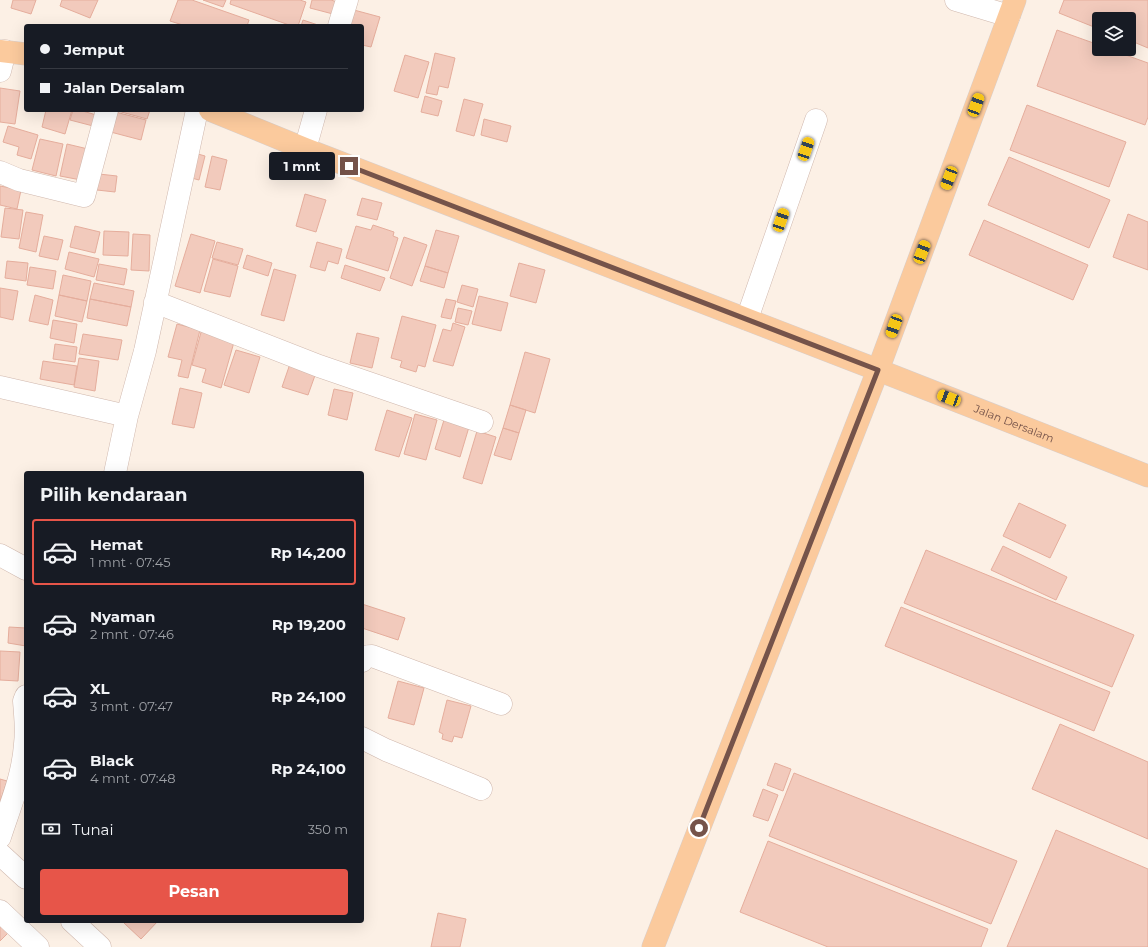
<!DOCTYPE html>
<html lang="id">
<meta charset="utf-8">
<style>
:root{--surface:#171b24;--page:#20242c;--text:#f1f3f6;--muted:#9ea1a6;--line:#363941;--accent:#e75549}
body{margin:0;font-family:Montserrat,sans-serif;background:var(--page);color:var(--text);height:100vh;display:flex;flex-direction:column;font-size:15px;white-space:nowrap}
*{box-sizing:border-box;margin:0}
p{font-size:13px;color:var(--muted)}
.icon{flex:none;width:22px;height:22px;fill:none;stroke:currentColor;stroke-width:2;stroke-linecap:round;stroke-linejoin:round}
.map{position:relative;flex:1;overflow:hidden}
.sheet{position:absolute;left:24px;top:471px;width:340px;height:452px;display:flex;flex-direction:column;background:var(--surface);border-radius:4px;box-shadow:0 4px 16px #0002}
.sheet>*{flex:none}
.top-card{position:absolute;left:24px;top:24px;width:340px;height:88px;border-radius:4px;box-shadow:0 4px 16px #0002;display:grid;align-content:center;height:88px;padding:0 16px;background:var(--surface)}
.fabs{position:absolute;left:1092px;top:12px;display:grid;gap:8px}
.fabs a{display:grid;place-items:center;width:44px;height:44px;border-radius:4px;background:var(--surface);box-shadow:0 4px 16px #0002;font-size:20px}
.end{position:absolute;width:18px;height:18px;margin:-9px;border:5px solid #75534a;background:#fff;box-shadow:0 0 0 2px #fff}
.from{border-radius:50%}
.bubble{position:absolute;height:28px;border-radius:4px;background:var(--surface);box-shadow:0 4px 16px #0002;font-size:13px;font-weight:700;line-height:28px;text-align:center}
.car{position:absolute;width:12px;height:24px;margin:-12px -6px;border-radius:5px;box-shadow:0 0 3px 1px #0007;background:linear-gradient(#f5c518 24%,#345 0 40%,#f5c518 0 76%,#345 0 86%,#f5c518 0)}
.top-card b{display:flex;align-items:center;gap:14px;height:38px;font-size:15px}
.top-card b+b{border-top:1px solid var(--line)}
.top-card i{width:10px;height:10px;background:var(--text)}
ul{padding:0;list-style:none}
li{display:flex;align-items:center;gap:12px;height:66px;margin:0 8px 6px;padding:0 8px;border:2px solid transparent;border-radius:4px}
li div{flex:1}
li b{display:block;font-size:15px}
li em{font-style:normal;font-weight:700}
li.current{border-color:var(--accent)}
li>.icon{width:36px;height:36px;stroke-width:1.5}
h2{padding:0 16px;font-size:18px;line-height:48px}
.pay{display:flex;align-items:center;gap:10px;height:44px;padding:0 16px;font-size:15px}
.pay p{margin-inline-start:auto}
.cta{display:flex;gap:8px;margin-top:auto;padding:8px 16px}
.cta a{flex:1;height:46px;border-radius:4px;background:var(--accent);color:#fff;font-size:16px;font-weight:700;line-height:46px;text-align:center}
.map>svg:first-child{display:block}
.building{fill:#f2cabc;stroke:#e5ad9c}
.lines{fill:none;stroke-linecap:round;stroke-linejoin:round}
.minor-casing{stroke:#d0b8ae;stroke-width:23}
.major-casing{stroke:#d8cfcc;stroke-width:23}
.minor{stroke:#fff;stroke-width:22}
.major{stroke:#fbca9d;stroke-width:22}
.route{stroke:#75534a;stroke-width:5}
.labels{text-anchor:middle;stroke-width:3;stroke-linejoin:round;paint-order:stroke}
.street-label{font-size:11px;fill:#75534a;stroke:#fff4eb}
</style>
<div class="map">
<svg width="1148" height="947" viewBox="0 0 1148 947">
<rect width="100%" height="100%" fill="#fcf0e5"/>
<path class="building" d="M13 0H36L31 14 11 8Z
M62 0H98L90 18 60 6Z
M178 0H192L249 20 247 26H186L170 21Z
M203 0H226L223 7Z
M231 0H300L306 2 298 26H292L230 4Z
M312 0H331L337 2 333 14 310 8Z
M1064 0H1148V48L1129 40V19H1099V29L1059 13Z
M354 10 380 17 371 47 362 45V26H346Z
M303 20 321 26H301Z
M1057 30 1099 45V49H1109L1148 63V117L1145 125 1037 86Z
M435 53 455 58 448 88 439 86 437 95 426 93Z
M405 55 429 62 418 98 394 91Z
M0 88 20 91 15 124 0 122Z
M425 96 442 101 438 116 421 112Z
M464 99 483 104 474 136 456 131Z
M1027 105 1126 142 1109 187 1010 150Z
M46 110H72L65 134 42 127Z
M73 110H79L100 116 97 127 70 120Z
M108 110 146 120 141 140 103 130Z
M114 110H150L147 119Z
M484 119 511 126 507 142 481 135Z
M8 126 38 135 31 159 17 155 19 147 3 142Z
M40 139 63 144 56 176 32 170Z
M67 144 88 149 81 180 60 176Z
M191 152 205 156 199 180 184 176Z
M212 156 227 160 220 190 205 187Z
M1009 157 1110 200 1089 248 988 205Z
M90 173 117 176 115 192 88 189Z
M0 186 21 190 17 209 0 205Z
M305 194 326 200 316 232 296 226Z
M362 198 382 203 377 220 357 215Z
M5 208 23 210 19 239 1 237Z
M26 212 43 215 36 252 19 248Z
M1128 214 1148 222V270L1113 257Z
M984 220 1088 265 1073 300 969 255Z
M373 225 394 232 393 236 398 238 388 271 346 258 356 226 371 230Z
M75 226 100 232 95 253 70 247Z
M436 230 459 236 448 273 425 266Z
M104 231 129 232 128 256 103 255Z
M133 234 150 235 149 271 131 270Z
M191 234 215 241 200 293 175 286Z
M44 236 63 240 58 260 39 256Z
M404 237 427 245 412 286 390 278Z
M217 242 243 249 238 265 212 258Z
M317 242 342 249 338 264 328 261 325 271 310 267Z
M69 252 99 259 94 277 65 269Z
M247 255 272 263 268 276 243 268Z
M213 259 238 266 230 297 204 291Z
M7 261 28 263 26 281 5 278Z
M519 263 545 270 536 303 510 296Z
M99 264 127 269 124 285 96 280Z
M345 265 385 278 380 291 341 278Z
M425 266 448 273 444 288 420 281Z
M30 267 56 271 53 289 27 285Z
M274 269 296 275 284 321 261 315Z
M63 275 91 281 87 301 59 295Z
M94 283 134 291 131 307 90 299Z
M462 285 478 289 473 307 457 302Z
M0 288 18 291 13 320 0 317Z
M35 295 53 300 48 325 29 321Z
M59 295 87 301 82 322 55 316Z
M479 296 508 303 501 331 472 324Z
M90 299 131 307 127 326 87 318Z
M446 299 456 301 451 319 441 317Z
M458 308 472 311 468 325 455 322Z
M402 316 436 325 425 367 418 365 416 372 400 367 402 361 391 358Z
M53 320 77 324 74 343 50 338Z
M453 323 465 327 453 366 433 361 443 329 451 331Z
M177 324 200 330 188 378 178 376 182 360 168 357Z
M203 325 236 335 221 388 202 382 206 369 192 365Z
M357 333 379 338 372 368 350 363Z
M83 334 122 340 118 360 79 354Z
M55 344 77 347 75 362 53 359Z
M236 350 260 357 249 393 224 385Z
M525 352 550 359 535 413 510 405Z
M79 358 99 361 95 391 74 387Z
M292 358 318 367 308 395 282 387Z
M43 361 77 366 74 385 40 379Z
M180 388 202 393 194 428 172 424Z
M334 389 353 393 347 420 328 415Z
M510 405 526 410 519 433 503 428Z
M387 410 412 418 399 457 375 450Z
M415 414 437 420 426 460 404 454Z
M444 420 469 427 460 457 435 449Z
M503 428 519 433 511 460 494 455Z
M477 431 496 437 482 484 463 478Z
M1019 503 1066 525 1050 558 1003 536Z
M1003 546 1067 577 1056 600 991 570Z
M926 550 1134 635 1112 687 904 603Z
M362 604 405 618 398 640 362 628Z
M901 607 1110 692 1094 731 885 646Z
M9 627 26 628V646L8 643Z
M0 651 20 652 18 681 0 680Z
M398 681 424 688 414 725 388 718Z
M447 700 471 706 462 738 454 736 452 742 442 739 443 734 439 732Z
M1060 724 1148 762V839L1032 789Z
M775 763 791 769 783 791 767 785Z
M794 773 1017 861 991 924 769 836Z
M0 779 7 781 0 802Z
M763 789 778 795 768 821 753 816Z
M1056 830 1148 869V947H1007Z
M768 841 988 929 981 947H828L740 912Z
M438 913 466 919 460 947H431Z
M0 917 12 929 0 941Z
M126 921H158L141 939 124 923Z"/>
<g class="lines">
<g class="minor-casing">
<path id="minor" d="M956 0 1009 16
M339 26 347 0
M0 71 5 51
M305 149 316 110
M0 172 19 180 84 196 107 110
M155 302 319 366 482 422
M747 319 816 120
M0 387 127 416
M115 473 127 416 145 351 197 110
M0 555 26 569
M362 661C365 656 367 656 372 656L501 704
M362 738 386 750 481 789
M0 837C10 806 23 776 25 744 27 730 25 715 24 701L26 696
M0 854 26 878
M0 911 38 947
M72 921 100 947"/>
</g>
<g class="major-casing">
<g id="major">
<path d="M0 51 26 54"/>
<path id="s1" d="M210 110 305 149 878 370 1148 476"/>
<path d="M653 947 878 370 1015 0"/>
</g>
</g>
<use href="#minor" class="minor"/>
<use href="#major" class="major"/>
</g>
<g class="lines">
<path class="route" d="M349 166 878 370 699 828"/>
</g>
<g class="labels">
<g class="street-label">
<text dy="4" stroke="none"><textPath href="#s1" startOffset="863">Jalan Dersalam</textPath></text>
</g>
</g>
</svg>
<div class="fabs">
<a><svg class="icon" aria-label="layers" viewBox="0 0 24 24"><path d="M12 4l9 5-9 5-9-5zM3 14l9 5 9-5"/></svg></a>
</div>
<i class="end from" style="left:699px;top:828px"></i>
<i class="end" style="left:349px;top:166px"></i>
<div class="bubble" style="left:269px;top:152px;width:66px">1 mnt</div>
<i class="car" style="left:976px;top:105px;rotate:20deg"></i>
<i class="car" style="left:806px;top:149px;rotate:19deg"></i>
<i class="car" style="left:949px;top:178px;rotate:201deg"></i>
<i class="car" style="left:781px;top:220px;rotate:19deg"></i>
<i class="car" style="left:922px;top:252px;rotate:21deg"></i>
<i class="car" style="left:894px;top:326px;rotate:200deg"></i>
<i class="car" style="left:949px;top:398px;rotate:291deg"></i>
<div class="top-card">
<b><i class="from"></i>Jemput</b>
<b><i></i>Jalan Dersalam</b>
</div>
<section class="sheet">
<h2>Pilih kendaraan</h2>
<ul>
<li class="current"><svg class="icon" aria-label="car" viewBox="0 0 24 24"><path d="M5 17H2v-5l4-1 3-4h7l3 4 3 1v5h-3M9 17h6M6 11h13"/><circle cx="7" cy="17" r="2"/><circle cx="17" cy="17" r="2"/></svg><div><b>Hemat</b><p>1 mnt · 07:45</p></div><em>Rp 14,200</em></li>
<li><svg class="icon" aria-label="car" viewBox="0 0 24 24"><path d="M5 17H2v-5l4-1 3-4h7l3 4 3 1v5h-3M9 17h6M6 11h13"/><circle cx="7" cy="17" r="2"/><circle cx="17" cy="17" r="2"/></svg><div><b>Nyaman</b><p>2 mnt · 07:46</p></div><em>Rp 19,200</em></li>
<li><svg class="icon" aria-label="car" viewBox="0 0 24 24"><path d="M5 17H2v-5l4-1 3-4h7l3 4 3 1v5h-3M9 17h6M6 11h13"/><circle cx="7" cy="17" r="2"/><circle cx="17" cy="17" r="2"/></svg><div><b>XL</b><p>3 mnt · 07:47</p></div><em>Rp 24,100</em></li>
<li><svg class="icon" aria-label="car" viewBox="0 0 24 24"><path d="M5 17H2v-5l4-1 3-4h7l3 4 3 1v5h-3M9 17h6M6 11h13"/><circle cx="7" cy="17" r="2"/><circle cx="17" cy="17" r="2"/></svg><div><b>Black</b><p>4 mnt · 07:48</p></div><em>Rp 24,100</em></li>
</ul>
<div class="pay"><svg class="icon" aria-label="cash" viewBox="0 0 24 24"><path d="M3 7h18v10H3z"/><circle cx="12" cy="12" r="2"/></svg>Tunai<p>350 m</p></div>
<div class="cta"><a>Pesan</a></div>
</section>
</div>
